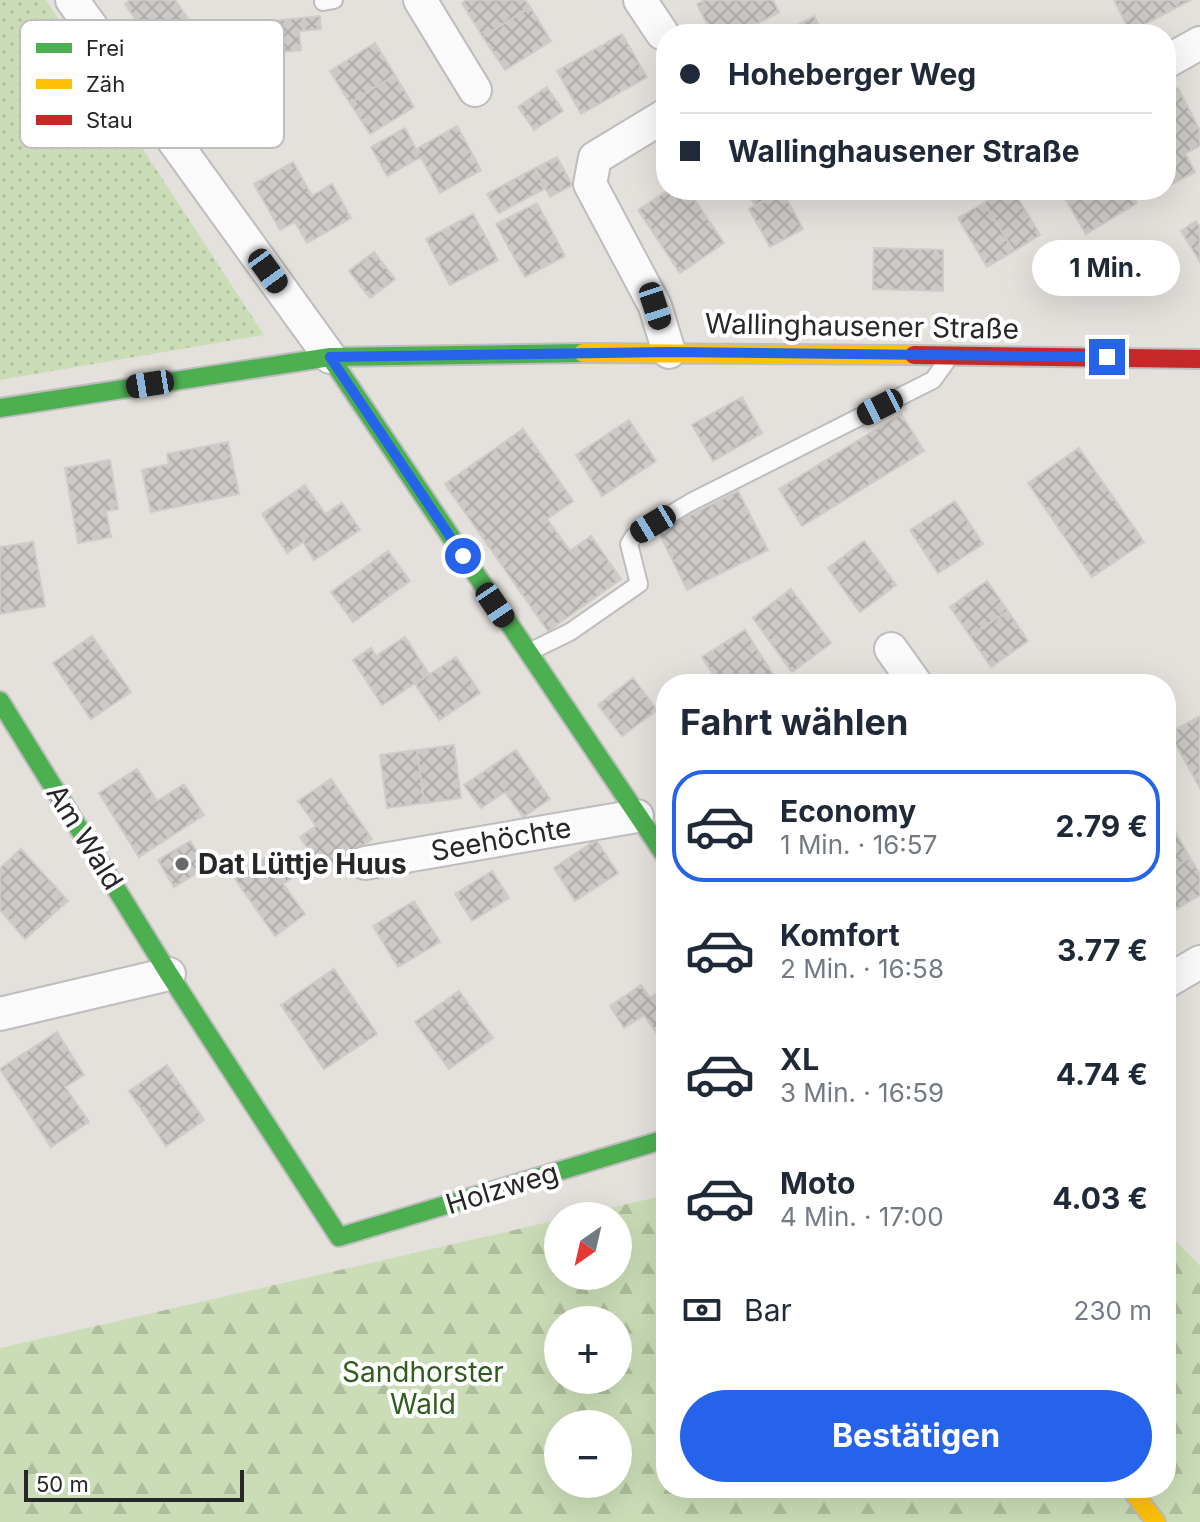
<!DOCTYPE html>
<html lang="de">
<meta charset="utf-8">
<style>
:root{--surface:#fff;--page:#f6f6f7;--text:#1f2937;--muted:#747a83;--line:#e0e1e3;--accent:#2563eb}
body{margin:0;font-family:Inter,sans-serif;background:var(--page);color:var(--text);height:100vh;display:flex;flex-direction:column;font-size:30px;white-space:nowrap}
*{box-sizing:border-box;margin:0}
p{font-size:26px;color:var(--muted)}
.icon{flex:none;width:44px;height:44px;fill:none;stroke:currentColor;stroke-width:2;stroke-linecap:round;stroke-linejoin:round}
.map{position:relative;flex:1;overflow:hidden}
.drawer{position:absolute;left:656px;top:674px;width:520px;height:824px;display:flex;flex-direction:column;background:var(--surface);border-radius:32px;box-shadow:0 8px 32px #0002}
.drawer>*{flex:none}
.guide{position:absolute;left:656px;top:24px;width:520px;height:176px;border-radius:32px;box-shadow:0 8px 32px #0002;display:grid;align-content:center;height:176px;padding:0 24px;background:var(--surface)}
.needle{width:52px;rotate:214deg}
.buttons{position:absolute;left:544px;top:1202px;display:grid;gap:16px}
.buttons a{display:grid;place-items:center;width:88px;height:88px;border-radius:50%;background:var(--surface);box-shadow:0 8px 32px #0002;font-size:40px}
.scale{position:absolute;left:24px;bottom:20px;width:220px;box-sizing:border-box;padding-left:8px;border:4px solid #272727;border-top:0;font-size:22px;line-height:28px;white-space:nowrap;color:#272727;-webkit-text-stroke:6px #fff;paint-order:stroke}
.end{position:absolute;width:36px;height:36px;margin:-18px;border:10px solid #2563eb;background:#fff;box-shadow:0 0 0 4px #fff}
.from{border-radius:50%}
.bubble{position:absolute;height:56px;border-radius:28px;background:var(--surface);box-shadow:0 8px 32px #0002;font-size:26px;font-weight:700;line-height:56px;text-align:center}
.car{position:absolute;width:24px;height:48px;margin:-24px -12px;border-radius:10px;box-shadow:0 0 6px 2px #0007;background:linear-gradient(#222 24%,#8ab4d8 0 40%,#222 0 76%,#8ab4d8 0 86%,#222 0)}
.guide b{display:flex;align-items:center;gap:28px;height:76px;font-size:30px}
.guide b+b{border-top:2px solid var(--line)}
.guide i{width:20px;height:20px;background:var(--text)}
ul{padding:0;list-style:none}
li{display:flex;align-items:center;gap:24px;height:112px;margin:0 16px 12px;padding:0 8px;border:4px solid transparent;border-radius:32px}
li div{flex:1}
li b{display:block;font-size:30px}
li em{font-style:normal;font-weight:700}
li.on{border-color:var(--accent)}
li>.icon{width:72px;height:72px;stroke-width:1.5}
h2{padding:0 24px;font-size:36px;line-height:96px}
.pay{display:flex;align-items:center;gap:20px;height:88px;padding:0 24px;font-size:30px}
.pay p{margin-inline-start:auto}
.action{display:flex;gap:16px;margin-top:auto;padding:16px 24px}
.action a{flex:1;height:92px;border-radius:48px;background:var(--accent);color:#fff;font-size:32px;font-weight:700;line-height:92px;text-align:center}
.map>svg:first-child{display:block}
.grass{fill:url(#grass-dots)}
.forest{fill:url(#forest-firs);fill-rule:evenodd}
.building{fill:url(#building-cross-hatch);stroke:#cfccc8;stroke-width:2}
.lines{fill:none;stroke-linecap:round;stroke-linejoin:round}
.lane-casing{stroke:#bebdbd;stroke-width:20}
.street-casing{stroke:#bebdbd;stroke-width:36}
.fast-casing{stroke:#bebdbd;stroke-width:22}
.slow-casing{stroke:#bebdbd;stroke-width:22}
.jam-casing{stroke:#bebdbd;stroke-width:22}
.lane{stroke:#fbfafa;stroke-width:16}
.street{stroke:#fbfafa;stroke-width:32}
.fast{stroke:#4caf50;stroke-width:18}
.slow{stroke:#ffc107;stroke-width:18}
.jam{stroke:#c62828;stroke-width:18}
.route{stroke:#2563eb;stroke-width:10}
.poi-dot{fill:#696866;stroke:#fff;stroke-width:3}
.labels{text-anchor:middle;stroke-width:8;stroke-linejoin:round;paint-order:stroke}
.street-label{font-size:28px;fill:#272727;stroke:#fff}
.poi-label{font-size:28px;font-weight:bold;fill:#272727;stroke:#fff;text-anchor:start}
.park-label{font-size:28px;fill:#315c1e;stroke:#fff}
.key{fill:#fff;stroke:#bebebe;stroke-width:2}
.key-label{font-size:22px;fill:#272727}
</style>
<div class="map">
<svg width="1200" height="1522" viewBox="0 0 1200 1522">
<defs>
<pattern id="grass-dots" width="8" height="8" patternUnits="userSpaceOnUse" patternTransform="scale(2)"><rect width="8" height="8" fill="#cbddb7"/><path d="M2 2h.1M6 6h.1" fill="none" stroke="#aebe9d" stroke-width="1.8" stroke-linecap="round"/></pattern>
<pattern id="forest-firs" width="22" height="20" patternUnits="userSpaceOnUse" patternTransform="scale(2)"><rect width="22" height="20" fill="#cbddb7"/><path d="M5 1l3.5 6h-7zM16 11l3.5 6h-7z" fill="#aebe9d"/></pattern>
<pattern id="building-cross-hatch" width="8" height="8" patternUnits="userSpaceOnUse" patternTransform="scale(2)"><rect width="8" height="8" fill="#ccc9c6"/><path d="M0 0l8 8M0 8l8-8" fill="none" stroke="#afadaa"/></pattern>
</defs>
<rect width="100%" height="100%" fill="#e4e0dc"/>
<path class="grass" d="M0 0H46L264 335 0 380Z"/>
<path class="forest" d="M666 1195V1488H1166V1231L1200 1266V1522H0V1348L558 1220V1276H618V1216H575ZM558 1320H618V1380H558ZM558 1424H618V1484H558Z"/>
<path class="building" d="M130 0H175L195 29 159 54 125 4Z
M467 0H525L530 7 483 37 462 3Z
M705 0H773L779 12 738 34H712L697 4Z
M1114 0H1191L1130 32Z
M530 7 551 41 505 70 483 37Z
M320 16 321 29 299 31 301 50 275 53 272 21Z
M814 16 824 34H790L788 30Z
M622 34 647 77 581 114 557 71Z
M375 43 395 75 350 103 330 71Z
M395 75 414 107 370 134 350 103Z
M547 87 563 111 534 130 518 107Z
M1178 88 1200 131V146L1185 153 1195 172 1166 187V94Z
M457 126 481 170 440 193 421 157 387 176 371 147 405 128 416 149Z
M557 157 572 185 550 197 535 168Z
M293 162 312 196 332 184 351 218 307 243 295 222 280 230 254 184Z
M535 168 546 188 499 213 487 194Z
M668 190H688L724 243 680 273 638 210Z
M746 190H783L755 206Z
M782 190 803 229 770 247 749 209Z
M1005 190H1013L1040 235 1014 251 984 203Z
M1060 190H1129L1137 203 1086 234Z
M537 203 565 256 525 277 496 224Z
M984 203 1014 251 987 267 958 218Z
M473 214 498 260 450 285 426 239Z
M1196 221 1200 227V262L1181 231Z
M874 248 943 250V291L873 289Z
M374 252 395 279 370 298 349 271Z
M742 397 762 433 713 461 692 425Z
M901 414 924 451 802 526 779 489Z
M629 420 656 461 602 496 576 455Z
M523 429 573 501 547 519 570 551 591 536 621 579 548 631 445 484Z
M228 442 239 494 151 512 142 470 169 464 167 454Z
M1079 448 1144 542 1092 577 1028 483Z
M110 460 118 509 106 511 111 537 78 543 65 468Z
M305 485 325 514 342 503 360 530 314 560 303 542 287 553 262 514Z
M738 491 768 550 687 590 658 531Z
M955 501 983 544 938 573 910 530Z
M864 541 896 585 860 612 828 568Z
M33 542 45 606 0 614V547Z
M388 551 410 581 353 622 331 592Z
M987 581 1008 611 970 636 950 607Z
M791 589 831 643 792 672 753 618Z
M1008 611 1028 641 991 667 970 636Z
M745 630 779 684H719L702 657Z
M92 636 131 692 91 719 53 663Z
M405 637 429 674 382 705 353 660 371 648 376 656Z
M456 657 480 693 439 720 415 684Z
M633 678 657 710 622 736 598 705Z
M1200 716V788L1169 733Z
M454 745 461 798 424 803 417 750Z
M417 750 424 803 387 808 380 755Z
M516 750 550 799 523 817 505 792 481 808 464 785Z
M137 769 157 801 184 784 204 815 139 857 99 793Z
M331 779 372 839 324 872 300 837 316 826 298 801Z
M1172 826 1190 858 1166 872V830Z
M596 840 618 873 575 901 554 868Z
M190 841 207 867 174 887 158 860Z
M21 849 68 901 25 939 0 910V868Z
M276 850 295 876 283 884 305 914 275 936 235 879Z
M1190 858 1200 874V895L1166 915V872Z
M492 871 509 898 472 921 455 894Z
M414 901 440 942 398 967 373 926Z
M334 969 377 1034 324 1069 281 1005Z
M641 985 650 998 666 987V1047L644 1015 624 1028 610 1006Z
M459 991 493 1038 449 1069 415 1022Z
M57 1032 84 1075 65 1087 89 1122 51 1147 0 1069Z
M167 1065 204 1120 166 1146 129 1091Z"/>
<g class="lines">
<g class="lane-casing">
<path id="lane" d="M323 2 334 0
M529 652 570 632 639 584 629 544 634 536 691 502 933 380 946 362"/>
</g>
<g class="street-casing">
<path id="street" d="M72 0 330 357
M420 0 475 90
M640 0 662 33
M1166 62 1200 43
M666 115 595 158 590 184 655 306 669 352
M891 649 916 684
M365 863 637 816
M1166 982 1200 962
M0 1014 169 974"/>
</g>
<g class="fast-casing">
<path id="fast" d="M330 357 666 857
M0 408 330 357 583 353
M0 701 169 974 339 1237 666 1139"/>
</g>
<g class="slow-casing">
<path id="slow" d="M583 353 914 355
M1130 1488 1156 1522"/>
</g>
<g class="jam-casing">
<path id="jam" d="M914 355 1200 359"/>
</g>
<use href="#lane" class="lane"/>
<use href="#street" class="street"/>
<use href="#fast" class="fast"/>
<use href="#slow" class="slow"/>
<use href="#jam" class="jam"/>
</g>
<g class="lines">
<path class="route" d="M463 556 330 357 669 352 1107 357"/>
</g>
<circle class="poi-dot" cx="182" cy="864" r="8"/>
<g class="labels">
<g class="street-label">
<text transform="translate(862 326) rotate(1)" y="10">Wallinghausener Straße</text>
<text transform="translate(85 837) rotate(58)" y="10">Am Wald</text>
<text transform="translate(501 839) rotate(-10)" y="10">Seehöchte</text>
<text transform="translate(502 1188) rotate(-17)" y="10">Holzweg</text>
</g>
<g class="poi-label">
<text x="198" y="874">Dat Lüttje Huus</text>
</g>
<g class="park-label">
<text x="423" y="1382">Sandhorster<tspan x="423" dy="32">Wald</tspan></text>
</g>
</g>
<rect x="20" y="20" width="264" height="128" rx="12" class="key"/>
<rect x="36" y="43" width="36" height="10" fill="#4caf50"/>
<rect x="36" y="79" width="36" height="10" fill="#ffc107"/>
<rect x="36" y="115" width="36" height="10" fill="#c62828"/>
<g class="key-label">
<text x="86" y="56">Frei</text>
<text x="86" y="92">Zäh</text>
<text x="86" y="128">Stau</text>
</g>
</svg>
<div class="buttons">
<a><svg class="needle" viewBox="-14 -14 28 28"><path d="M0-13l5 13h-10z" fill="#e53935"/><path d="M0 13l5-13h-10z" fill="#747a83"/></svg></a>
<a>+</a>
<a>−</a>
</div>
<div class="scale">50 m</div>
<i class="end from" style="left:463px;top:556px"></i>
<i class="end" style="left:1107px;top:357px"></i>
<div class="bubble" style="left:1032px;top:240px;width:148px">1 Min.</div>
<i class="car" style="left:268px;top:271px;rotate:144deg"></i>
<i class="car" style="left:655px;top:306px;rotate:162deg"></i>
<i class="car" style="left:150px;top:384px;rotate:261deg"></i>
<i class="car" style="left:880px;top:407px;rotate:243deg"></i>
<i class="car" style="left:653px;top:524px;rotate:239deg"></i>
<i class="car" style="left:495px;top:605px;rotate:146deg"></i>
<div class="guide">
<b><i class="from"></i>Hoheberger Weg</b>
<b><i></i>Wallinghausener Straße</b>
</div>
<section class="drawer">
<h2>Fahrt wählen</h2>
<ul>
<li class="on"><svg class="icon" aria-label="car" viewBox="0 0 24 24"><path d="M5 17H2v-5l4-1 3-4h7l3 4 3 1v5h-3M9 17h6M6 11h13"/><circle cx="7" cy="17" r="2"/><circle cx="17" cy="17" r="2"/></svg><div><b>Economy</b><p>1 Min. · 16:57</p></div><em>2.79 €</em></li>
<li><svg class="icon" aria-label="car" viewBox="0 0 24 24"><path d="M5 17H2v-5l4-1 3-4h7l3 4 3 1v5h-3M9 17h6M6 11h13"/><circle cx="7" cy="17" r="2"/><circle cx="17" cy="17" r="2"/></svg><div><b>Komfort</b><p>2 Min. · 16:58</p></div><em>3.77 €</em></li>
<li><svg class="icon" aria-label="car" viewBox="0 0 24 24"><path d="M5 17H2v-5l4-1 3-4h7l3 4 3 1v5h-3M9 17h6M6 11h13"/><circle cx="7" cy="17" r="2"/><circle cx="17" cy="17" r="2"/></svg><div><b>XL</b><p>3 Min. · 16:59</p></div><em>4.74 €</em></li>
<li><svg class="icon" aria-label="car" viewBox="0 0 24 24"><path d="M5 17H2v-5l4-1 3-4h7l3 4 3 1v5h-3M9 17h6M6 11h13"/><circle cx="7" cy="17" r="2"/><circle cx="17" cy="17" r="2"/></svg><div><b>Moto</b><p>4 Min. · 17:00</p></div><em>4.03 €</em></li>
</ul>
<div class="pay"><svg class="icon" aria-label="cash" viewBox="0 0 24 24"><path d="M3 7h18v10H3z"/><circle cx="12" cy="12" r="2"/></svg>Bar<p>230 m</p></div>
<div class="action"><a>Bestätigen</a></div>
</section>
</div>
